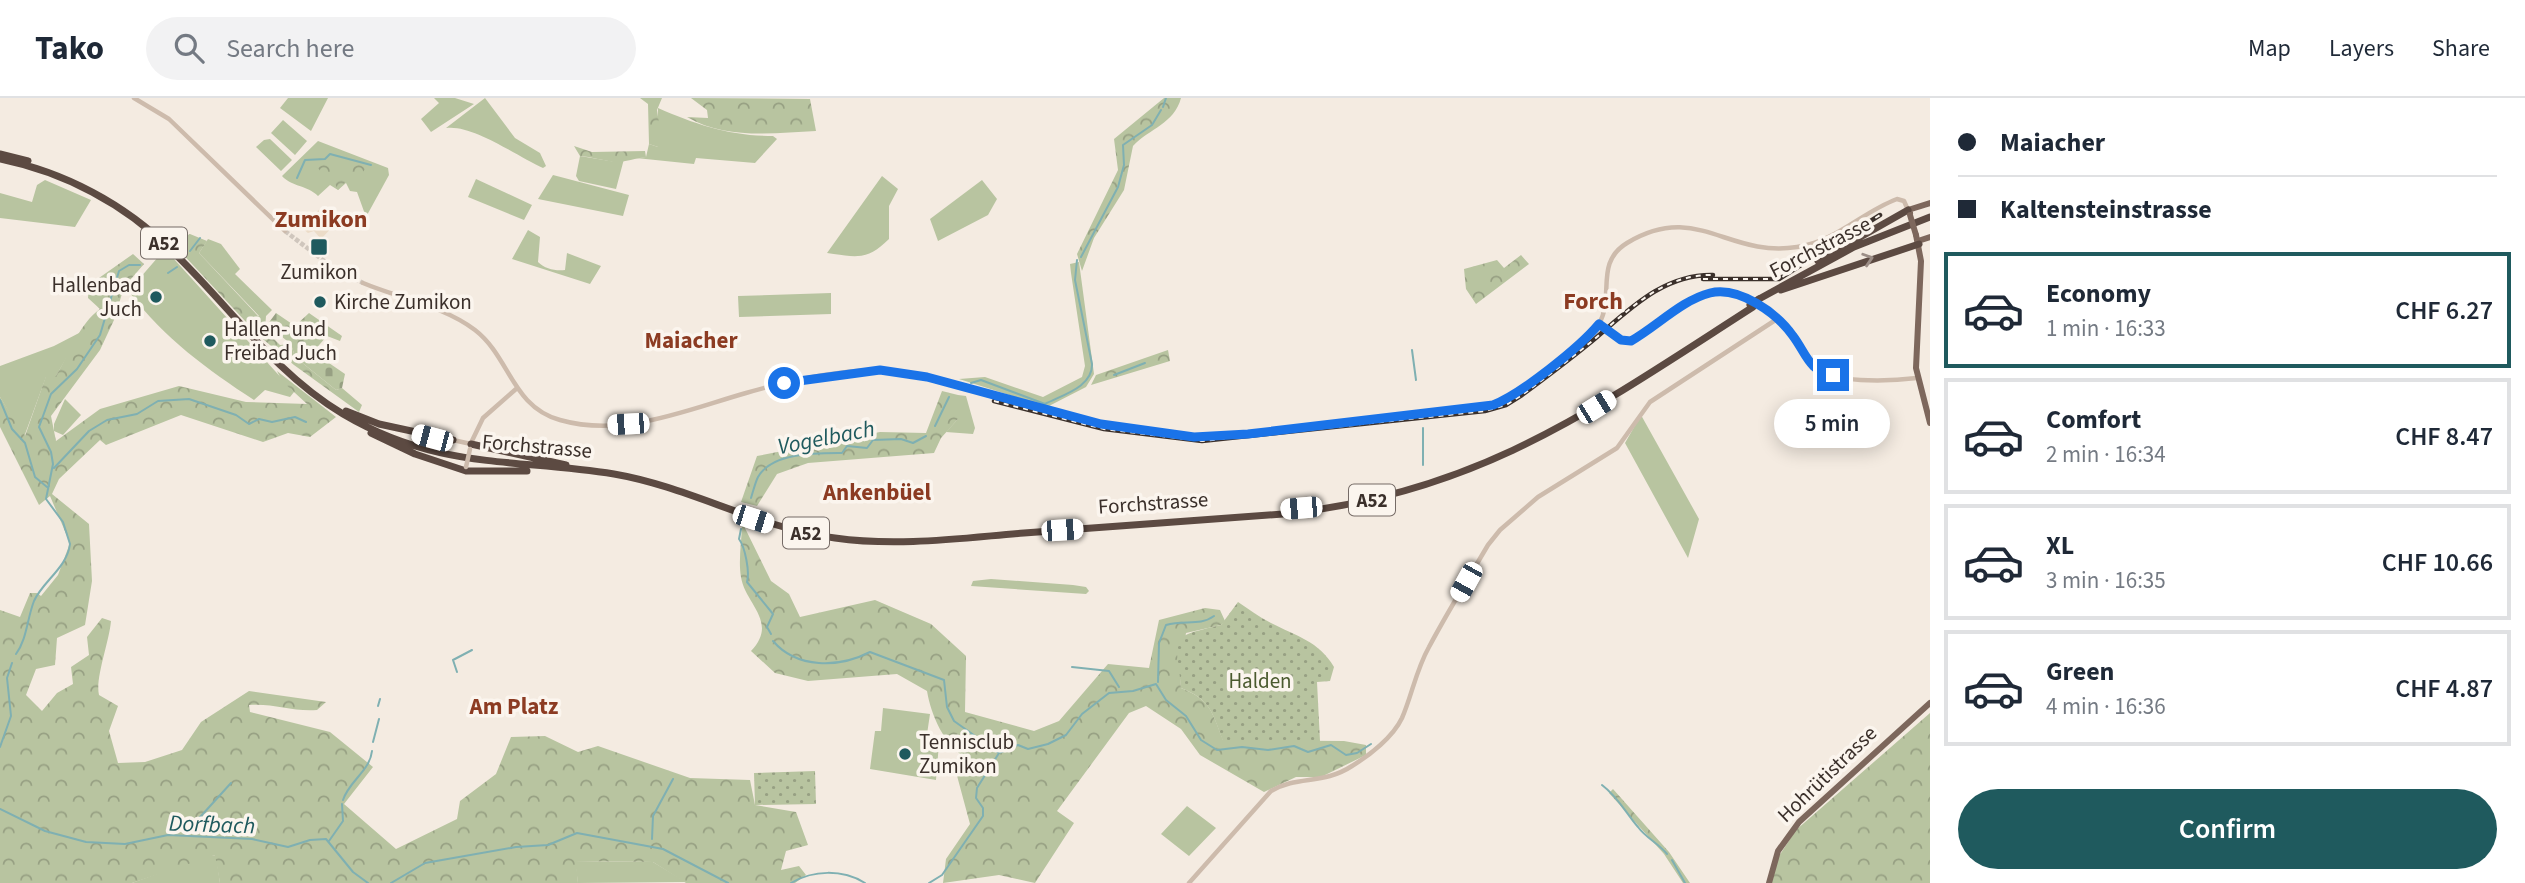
<!DOCTYPE html>
<meta charset="utf-8">
<style>
:root{--surface:#fff;--page:#f2f2f3;--text:#1f2937;--muted:#747a83;--line:#e0e1e3;--accent:#1f5a5e}
body{margin:0;font-family:"Source Sans 3",sans-serif;background:var(--page);color:var(--text);height:100vh;display:flex;flex-direction:column;font-size:26px;white-space:nowrap}
*{box-sizing:border-box;margin:0}
p{font-size:23px;color:var(--muted)}
.icon{flex:none;width:38px;height:38px;fill:none;stroke:currentColor;stroke-width:2;stroke-linecap:round;stroke-linejoin:round}
.map{position:relative;flex:1;overflow:hidden}
.panel{display:flex;flex-direction:column;background:var(--surface);width:595px}
.panel>*{flex:none}
.banner{display:grid;align-content:center;height:154px;padding:0 28px;background:var(--surface)}
.end{position:absolute;width:32px;height:32px;margin:-16px;border:9px solid #1a73e8;background:#fff;box-shadow:0 0 0 4px #fff}
.from{border-radius:50%}
.bubble{position:absolute;height:49px;border-radius:24px;background:var(--surface);box-shadow:0 4px 18px #0003;font-size:23px;font-weight:600;line-height:49px;text-align:center}
.car{position:absolute;width:21px;height:42px;margin:-21px -10px;border-radius:9px;box-shadow:0 0 5px 2px #0007;background:linear-gradient(#fff 24%,#345 0 40%,#fff 0 76%,#345 0 86%,#fff 0)}
.banner b{display:flex;align-items:center;gap:24px;height:66px;font-size:26px}
.banner b+b{border-top:2px solid var(--line)}
.banner i{width:18px;height:18px;background:var(--text)}
ul{padding:0;list-style:none}
li{display:flex;align-items:center;gap:21px;height:116px;margin:0 14px 10px;padding:0 14px;border:4px solid var(--line);border-radius:0px}
li div{flex:1}
li b{display:block;font-size:26px}
li em{font-style:normal;font-weight:600}
li.current{border-color:var(--accent)}
li>.icon{width:63px;height:63px;stroke-width:1.5}
.primary-button{display:flex;gap:14px;margin-top:auto;padding:14px 28px}
.primary-button a{flex:1;height:80px;border-radius:42px;background:var(--accent);color:#fff;font-size:28px;font-weight:600;line-height:80px;text-align:center}
header{display:flex;align-items:center;gap:42px;box-sizing:border-box;height:98px;padding:0 35px;background:var(--surface);border-bottom:2px solid var(--line)}
header strong{font-size:33px}
nav{display:flex;gap:38px;margin-inline-start:auto;font-size:24px}
.search{width:490px;height:63px;background:var(--page);display:flex;align-items:center;gap:18px;box-sizing:border-box;padding:0 24px;border-radius:38px;color:var(--muted);font-size:26px}
main{display:flex;flex:1;min-height:0}
.map>svg:first-child{display:block}
.green{fill:#b8c4a0}
.forest{fill:url(#forest-crowns)}
.cemetery{fill:url(#cemetery-stones)}
.garden{fill:url(#garden-dots)}
.plaza{fill:#ecdcc8}
.lines{fill:none;stroke-linecap:round;stroke-linejoin:round}
.stream{stroke:#7fb0b2;stroke-width:2}
.minor-tunnel{stroke:#cfc6bd;stroke-width:4.5;stroke-dasharray:4.5 2;stroke-linecap:butt}
.minor{stroke:#cdbbac;stroke-width:4.5}
.major{stroke:#7d675c;stroke-width:6}
.highway{stroke:#5c4a42;stroke-width:7}
.rail-casing{stroke:#3b302b;stroke-width:4.5}
.rail{stroke:#fbf5ee;stroke-width:2;stroke-dasharray:5;stroke-linecap:butt}
.minor-bridge{stroke:#cdbbac;stroke-width:4.5}
.major-bridge{stroke:#7d675c;stroke-width:6}
.highway-bridge{stroke:#5c4a42;stroke-width:7}
.oneway{stroke:#9c8e87}
.route{stroke:#1a73e8;stroke-width:9}
.poi-dot{fill:#1f5a5e;stroke:#fbf5ee;stroke-width:2.5}
.labels{text-anchor:middle;stroke-width:7;stroke-linejoin:round;paint-order:stroke}
.shield{fill:#fbf5ee;stroke:#756b66;stroke-width:2}
.shield-label{font-size:19px;font-weight:bold;fill:#3b302b}
.street-label{font-size:21px;fill:#3b302b;stroke:#fbf5ee}
.poi-label{font-size:21px;fill:#3b302b;stroke:#fbf5ee;text-anchor:start}
.park-label{font-size:21px;fill:#4a5a2e;stroke:#fbf5ee}
.neighbourhood-label{font-size:23px;font-weight:bold;fill:#8c3b22;stroke:#fbf5ee}
.water-label{font-size:23px;font-style:italic;fill:#1f5a5e;stroke:#fbf5ee}
.quarter-label{font-size:24px;font-weight:bold;fill:#8c3b22;stroke:#fbf5ee}
</style>
<header>
<strong>Tako</strong>
<div class="search"><svg class="icon" aria-label="search" viewBox="0 0 24 24"><circle cx="10" cy="10" r="6"/><path d="M15 15l6 6"/></svg>Search here</div>
<nav><a>Map</a><a>Layers</a><a>Share</a></nav>
</header>
<main>
<div class="map">
<svg width="1930" height="785" viewBox="0 0 1930 785">
<defs>
<pattern id="forest-crowns" width="20" height="18" patternUnits="userSpaceOnUse" patternTransform="scale(1.75)"><rect width="20" height="18" fill="#b8c4a0"/><path d="M2 6a3 3 0 1 1 6 0M12 15a3 3 0 1 1 6 0" fill="none" stroke="#97a083"/></pattern>
<pattern id="cemetery-stones" width="16" height="16" patternUnits="userSpaceOnUse" patternTransform="scale(1.75)"><rect width="16" height="16" fill="#b8c4a0"/><path d="M2 7V4a2 2 0 0 1 4 0v3zM10 15v-3a2 2 0 0 1 4 0v3z" fill="#97a083"/></pattern>
<pattern id="garden-dots" width="8" height="8" patternUnits="userSpaceOnUse" patternTransform="scale(1.75)"><rect width="8" height="8" fill="#b8c4a0"/><path d="M2 2h.1M6 6h.1" fill="none" stroke="#97a083" stroke-width="1.8" stroke-linecap="round"/></pattern>
</defs>
<rect width="100%" height="100%" fill="#f4ebe1"/>
<path class="green" d="M288 0H328L311 33 280 10Z
M434 0H455L474 6 431 34 421 21 439 5Z
M485 0 515 40 540 55 546 68 543 70C517 58 472 26 446 30Z
M658 10C697 27 730 38 773 38L777 41 755 65 696 60 694 66 636 60 646 59 649 46 658 49Z
M283 22 307 43 295 57 271 35Z
M270 41 292 62 281 73 256 49 264 42Z
M318 43 388 70 389 77 366 119 357 94 350 93 346 85 338 92 330 87 318 98C307 87 292 89 282 78Z
M580 58 616 64 624 61 616 91 579 83 576 78Z
M553 77 629 97 623 118 538 101Z
M882 78 898 91 889 108V141C867 163 856 159 827 155Z
M476 81 532 107 524 122 468 99Z
M45 82 91 102 75 129 0 120V95L32 104 37 87Z
M982 82 997 101 988 117 938 143 930 121Z
M528 132 540 139 538 164C545 171 555 173 565 172L567 155 601 168 590 186 512 161Z
M208 141 221 146 240 171 235 176 272 212 266 218H259L199 155Z
M165 151 294 294 290 299 265 292 254 302C208 272 164 240 130 195L133 188Z
M1079 164 1094 276 1086 289 1047 309 959 281 985 279 1043 299 1082 279 1085 268 1071 175 1070 166Z
M831 195V216L739 219 738 198Z
M81 234 56 278 46 279 24 339 0 299V268L54 248Z
M958 297 966 298 975 330 973 336 946 334 958 321Z
M65 301 81 317 63 337 54 333V326Z
M1641 317 1699 421 1688 460 1625 345Z
M991 481 1073 487 1086 489 1089 493 1086 496 971 488 973 483Z
M883 610 930 616 926 643 939 645 936 682 870 671 875 633H881Z
M1187 708 1216 730 1189 758 1161 736Z
M216 757 220 785H132L203 759Z
M575 763 653 764 686 784 578 785Z"/>
<path class="forest" d="M640 0H662L657 12 662 46 658 49 649 46 648 6Z
M691 0 810 1 816 33C774 35 726 42 687 19L708 20 707 12Z
M1164 0H1181C1174 26 1150 30 1133 48L1124 92 1094 140 1082 173 1077 156 1118 72 1114 41Z
M574 48 592 54 645 53 646 59C636 60 622 65 613 64 602 62 591 59 580 58Z
M331 57 359 60 366 70 362 75 352 77 338 92 334 83 327 82 312 62H326Z
M171 136 176 143 190 136 207 143 199 155 258 218H266L265 232 280 247 291 246 295 259 336 292 342 290 362 307 359 314 294 267 258 237 165 137Z
M133 156 144 166 124 189 114 222 100 252 51 318 56 343 100 311 179 288 246 304 307 306 282 283 277 273 336 319 310 339 288 335 263 344 181 317 106 347 100 342 59 381 52 396 89 426 92 483 85 527 57 540 55 567 36 571 26 597 42 613 57 595 73 586 71 569 89 557 87 539 102 520 111 523C109 545 95 580 99 597L118 608 109 633 118 665 145 664 182 652 201 624 249 593 326 604 317 612C293 614 273 605 249 607L250 614 330 634 373 669 344 706 396 751 457 721 460 703 496 676 511 639 545 638 578 654 598 648 690 680 750 682 755 707 796 714 808 747 786 753 781 772 799 768 806 777 795 785H686L653 764 576 763 578 785H220L215 757 132 785H0V512L20 519 30 495H37L41 498 58 477 70 445 50 398 39 407 0 329V299L25 338 46 278H56C69 256 79 226 100 211L88 200 89 187Z
M1521 157 1529 166 1476 206 1466 191 1464 171 1497 162 1504 170Z
M1168 252 1170 263 1091 287 1096 277Z
M942 293 958 297V321L941 340 934 355 808 365 777 376 757 408 741 404 757 358 880 334 926 335Z
M742 424 771 483 789 496 800 519 875 502 931 526 966 558 965 614 1034 633 1059 623 1108 566 1149 570 1159 522 1205 510 1220 512 1225 523 1221 527 1186 535 1180 573 1181 590C1211 602 1212 614 1223 642L1344 643 1366 647V657L1321 679H1296L1264 694 1200 657 1181 631 1146 608 1129 615 1057 713 1074 725 1035 785 999 777 943 785 946 761 970 726 956 674 966 660C944 647 931 617 927 593L897 576 808 583 775 575 751 553C779 524 745 506 741 479 738 462 742 442 742 424Z
M1930 615V785H1769L1773 767 1796 732Z
M1613 691 1669 754 1690 785H1683L1664 756 1609 695Z"/>
<path class="cemetery" d="M276 215 295 228 309 215 342 238 340 243 327 238 313 254 345 276 342 290 336 292 295 259 291 246 267 227Z"/>
<path class="garden" d="M1238 504C1249 511 1259 519 1271 525 1296 538 1319 543 1334 569L1330 583 1317 584 1320 643H1223C1212 614 1211 602 1181 590 1177 539 1164 540 1221 527Z
M815 673 816 706 755 707 754 675Z"/>
<path class="plaza" d="M322 109 337 124 321 141 314 133 308 135 301 129Z"/>
<g class="lines">
<path class="stream" d="M1163 9 1166 0
M297 80 305 62 325 61 330 56 371 67
M190 153 200 140
M1081 159 1118 89 1124 67 1123 47 1152 27 1161 12
M168 175 177 169
M1412 252 1416 282
M1114 277 1145 265
M971 285 981 282 1045 306C1062 297 1093 289 1092 266L1075 182 1077 162
M0 302 12 331 25 345 35 379 47 389
M935 328 949 299
M1423 367V330
M54 370 89 333 107 322 137 316 158 303 189 301 236 317 249 326 259 321 272 324 295 319 306 324
M751 400C753 394 755 385 758 379 772 354 817 355 842 355L847 348 867 350 873 342 901 341 913 345 926 338
M741 431 739 441C745 449 750 474 747 484L773 516 767 529 771 536
M773 543C797 571 839 570 870 554L944 582 947 609 954 623 999 655
M16 556C27 541 27 521 34 503 43 483 67 470 70 446L63 424 46 401 53 366 51 354 39 329 51 296 77 271 100 237 119 173 129 167H140
M1072 569 1109 573 1119 589
M457 574 453 562 472 552
M1158 584 1159 545 1166 527C1184 521 1199 529 1214 518
M378 608 380 601
M373 644 379 621
M0 649 11 618 7 580 12 565
M1602 687C1618 699 1626 715 1638 729 1646 740 1658 745 1667 756
M343 702C349 683 370 673 372 653
M0 711 45 733 86 744 125 746 168 737 252 741 288 749 310 742 326 741 353 774 368 785
M192 728 231 685
M652 741 653 718 673 681
M329 743 343 723 342 706
M1672 762 1685 785
M391 785 425 765 516 749 548 747 577 735 663 751 728 785
M791 785C813 772 842 771 865 785
M929 785 942 777 983 718V710L976 700 977 690 999 655 1018 647 1028 651 1048 646 1066 637 1082 616 1109 595 1133 593 1156 586 1166 602 1186 618 1201 642 1217 652 1242 649 1268 652 1294 648 1308 654 1331 647 1346 657 1357 655 1371 646"/>
<path class="minor-tunnel" d="M285 133 332 169 363 185"/>
<path class="minor" d="M134 0 169 21 285 133
M363 185C399 200 443 208 475 232 510 259 512 309 560 322 623 340 686 312 746 295 787 283 833 273 876 272 912 271 950 285 985 295 1058 315 1135 341 1213 339L1478 311C1486 309 1495 307 1503 303 1521 294 1590 242 1599 226 1615 198 1594 165 1627 145 1697 103 1727 160 1797 149 1835 144 1862 114 1897 101L1904 103 1908 112
M1612 236 1621 242 1631 243C1656 229 1682 203 1709 195 1739 187 1780 216 1795 240 1803 253 1806 267 1821 274 1844 285 1892 283 1917 280
M453 342 471 346
M470 347 483 320 516 291
M1189 785 1271 693C1298 677 1323 687 1352 668 1370 657 1393 639 1402 620 1412 597 1416 572 1429 549 1447 515 1468 481 1488 447L1500 432 1538 399 1617 350 1650 304 1777 221"/>
<path class="major" d="M1910 115 1908 112 1930 105
M1916 137 1921 163 1916 270 1930 325
M1918 143 1930 139
M1769 785 1778 753 1799 724 1930 605"/>
<path class="highway" d="M0 56 28 63
M0 61C64 74 125 106 171 152 229 207 273 274 343 316 438 372 512 360 614 376 690 389 758 430 835 440 898 449 962 440 1024 435 1110 429 1197 422 1283 416 1478 396 1594 311 1753 209
M1818 163 1908 112
M1781 192 1919 146
M1759 201 1854 149 1930 119
M346 313 379 326 453 342
M371 335 415 356 466 373H527
M471 346 566 367"/>
<g class="rail-casing">
<path id="rail" d="M1703 181H1779L1880 117
M994 303 1104 331 1202 343 1485 313 1506 307 1522 297C1545 280 1569 262 1591 244 1628 213 1662 176 1713 177"/>
</g>
<use href="#rail" class="rail"/>
<path class="minor-bridge" d="M1599 226 1612 236
M466 369 470 351"/>
<path class="major-bridge" d="M1910 117 1916 137"/>
<path class="highway-bridge" d="M1750 207 1759 201"/>
</g>
<defs><path id="oneway-chevron" d="M-2-3.5L2.5 0L-2 3.5" fill="none" stroke-width="1.6" stroke-linecap="round" stroke-linejoin="round" transform="scale(1.75)"/></defs>
<use class="oneway" href="#oneway-chevron" transform="translate(1868 161) rotate(-18)"/>
<g class="lines">
<path class="route" d="M784 285 880 272 927 279 1101 326 1194 339 1248 336 1493 307C1521 296 1579 250 1599 226L1621 242 1631 243C1656 229 1682 202 1710 195 1739 188 1777 215 1793 238 1806 255 1809 274 1833 277"/>
</g>
<g class="poi-dot">
<rect x="310" y="140" width="18" height="18" rx="3.5"/>
<circle cx="156" cy="199" r="7"/>
<circle cx="320" cy="204" r="7"/>
<circle cx="210" cy="243" r="7"/>
<circle cx="905" cy="656" r="7"/>
</g>
<g class="labels">
<g class="shield">
<rect x="141" y="129.5" width="46" height="31" rx="5"/>
<rect x="1349" y="386.5" width="46" height="31" rx="5"/>
<rect x="783" y="419.5" width="46" height="31" rx="5"/>
</g>
<g class="shield-label">
<text x="164" y="152">A52</text>
<text x="1372" y="409">A52</text>
<text x="806" y="442">A52</text>
</g>
<g class="street-label">
<text transform="translate(1820 149) rotate(-27)" y="7">Forchstrasse</text>
<text transform="translate(537 348) rotate(5)" y="7">Forchstrasse</text>
<text transform="translate(1153 405) rotate(-4)" y="7">Forchstrasse</text>
<text transform="translate(1827 676) rotate(-44)" y="7">Hohrütistrasse</text>
</g>
<g class="poi-label">
<text x="319" y="181" text-anchor="middle">Zumikon</text>
<text x="142" y="194" text-anchor="end">Hallenbad<tspan x="142" dy="24">Juch</tspan></text>
<text x="334" y="211">Kirche Zumikon</text>
<text x="224" y="238">Hallen- und<tspan x="224" dy="24">Freibad Juch</tspan></text>
<text x="919" y="651">Tennisclub<tspan x="919" dy="24">Zumikon</tspan></text>
</g>
<g class="park-label">
<text x="1260" y="590">Halden</text>
</g>
<g class="neighbourhood-label">
<text x="691" y="250">Maiacher</text>
<text x="877" y="402">Ankenbüel</text>
<text x="514" y="616">Am Platz</text>
</g>
<g class="water-label">
<text transform="translate(826 339) rotate(-11)" y="8">Vogelbach</text>
<text transform="translate(212 726) rotate(2)" y="8">Dorfbach</text>
</g>
<g class="quarter-label">
<text x="321" y="129">Zumikon</text>
<text x="1593" y="211">Forch</text>
</g>
</g>
</svg>
<i class="end from" style="left:784px;top:285px"></i>
<i class="end" style="left:1833px;top:277px"></i>
<div class="bubble" style="left:1774px;top:301px;width:116px">5 min</div>
<i class="car" style="left:1596px;top:309px;rotate:58deg"></i>
<i class="car" style="left:628px;top:326px;rotate:267deg"></i>
<i class="car" style="left:432px;top:340px;rotate:285deg"></i>
<i class="car" style="left:1301px;top:410px;rotate:265deg"></i>
<i class="car" style="left:753px;top:421px;rotate:108deg"></i>
<i class="car" style="left:1062px;top:432px;rotate:86deg"></i>
<i class="car" style="left:1466px;top:484px;rotate:209deg"></i>
</div>
<section class="panel">
<div class="banner">
<b><i class="from"></i>Maiacher</b>
<b><i></i>Kaltensteinstrasse</b>
</div>
<ul>
<li class="current"><svg class="icon" aria-label="car" viewBox="0 0 24 24"><path d="M5 17H2v-5l4-1 3-4h7l3 4 3 1v5h-3M9 17h6M6 11h13"/><circle cx="7" cy="17" r="2"/><circle cx="17" cy="17" r="2"/></svg><div><b>Economy</b><p>1 min · 16:33</p></div><em>CHF 6.27</em></li>
<li><svg class="icon" aria-label="car" viewBox="0 0 24 24"><path d="M5 17H2v-5l4-1 3-4h7l3 4 3 1v5h-3M9 17h6M6 11h13"/><circle cx="7" cy="17" r="2"/><circle cx="17" cy="17" r="2"/></svg><div><b>Comfort</b><p>2 min · 16:34</p></div><em>CHF 8.47</em></li>
<li><svg class="icon" aria-label="car" viewBox="0 0 24 24"><path d="M5 17H2v-5l4-1 3-4h7l3 4 3 1v5h-3M9 17h6M6 11h13"/><circle cx="7" cy="17" r="2"/><circle cx="17" cy="17" r="2"/></svg><div><b>XL</b><p>3 min · 16:35</p></div><em>CHF 10.66</em></li>
<li><svg class="icon" aria-label="car" viewBox="0 0 24 24"><path d="M5 17H2v-5l4-1 3-4h7l3 4 3 1v5h-3M9 17h6M6 11h13"/><circle cx="7" cy="17" r="2"/><circle cx="17" cy="17" r="2"/></svg><div><b>Green</b><p>4 min · 16:36</p></div><em>CHF 4.87</em></li>
</ul>
<div class="primary-button"><a>Confirm</a></div>
</section>
</main>
